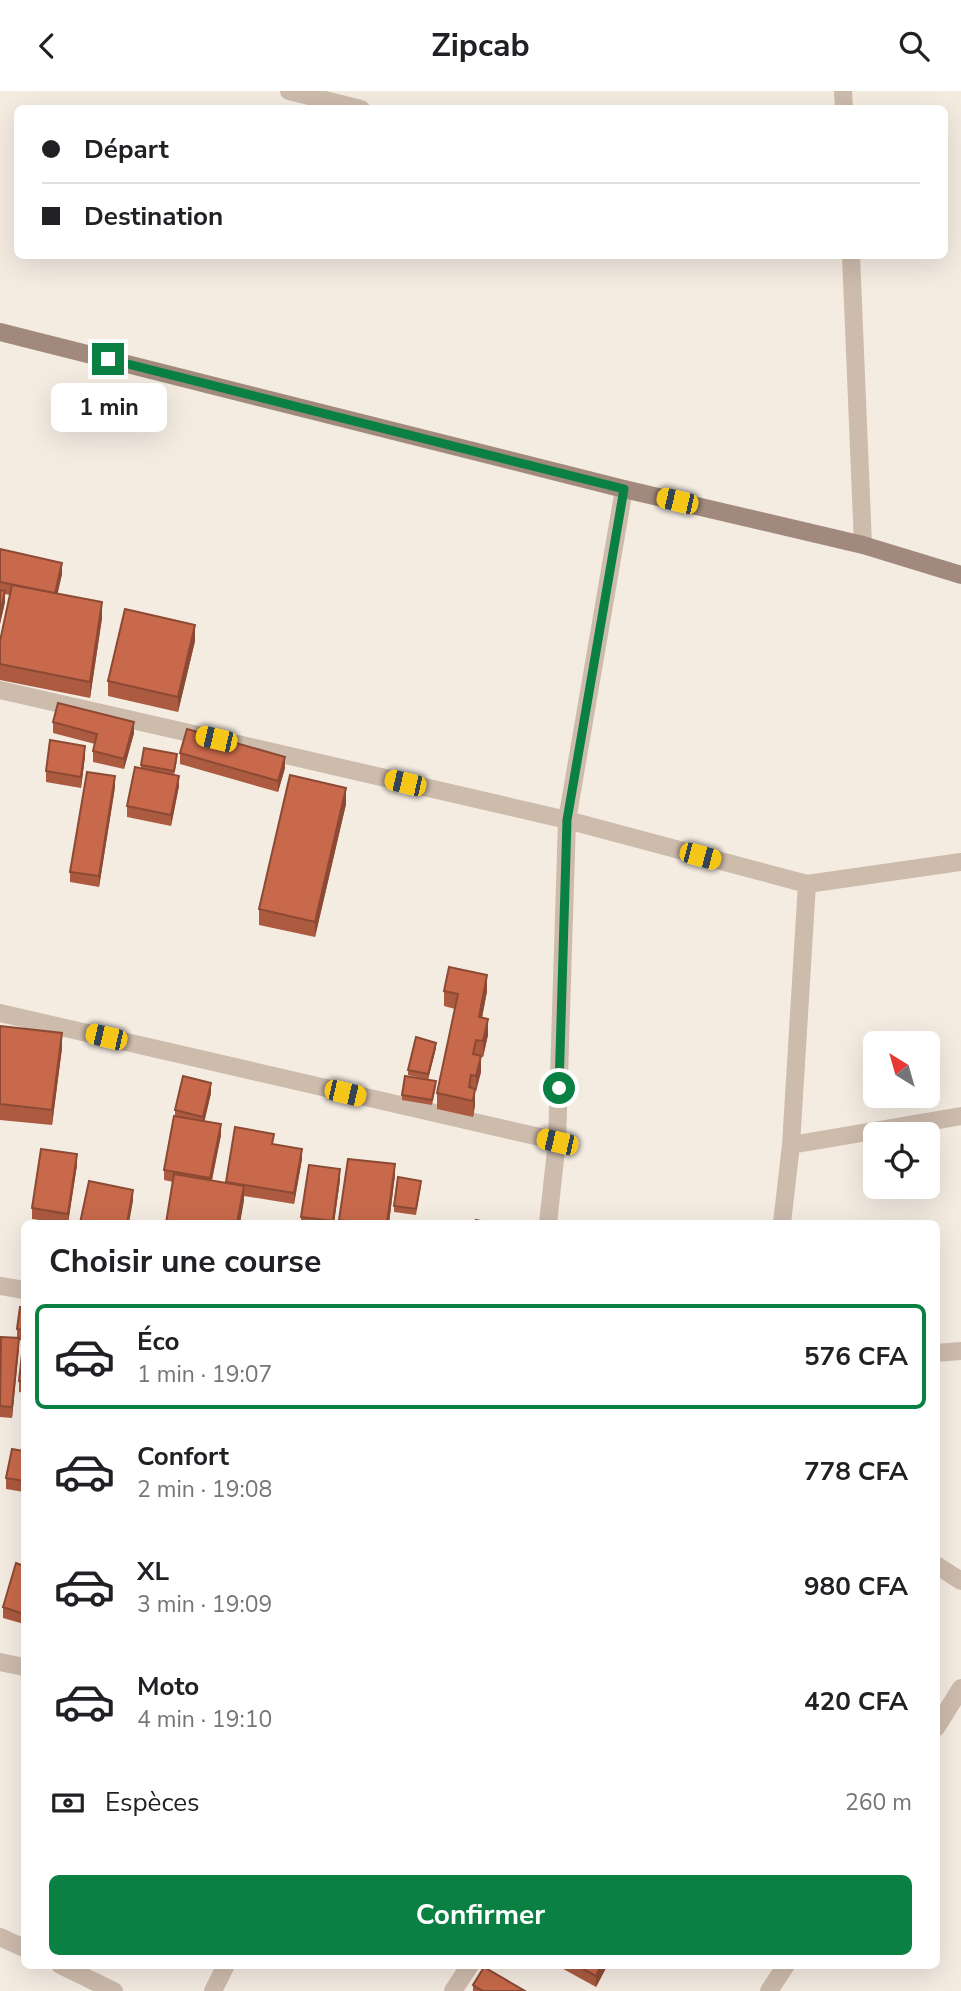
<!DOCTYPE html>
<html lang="fr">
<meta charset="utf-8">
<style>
:root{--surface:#fff;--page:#f2f2f2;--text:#202124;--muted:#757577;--line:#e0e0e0;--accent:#0b8043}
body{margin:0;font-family:"Nunito Sans",sans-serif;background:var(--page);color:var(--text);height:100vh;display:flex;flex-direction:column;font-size:26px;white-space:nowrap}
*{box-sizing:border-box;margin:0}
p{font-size:23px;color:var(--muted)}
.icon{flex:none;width:38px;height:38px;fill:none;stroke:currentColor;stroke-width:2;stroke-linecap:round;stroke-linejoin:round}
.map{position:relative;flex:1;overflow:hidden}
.side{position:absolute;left:21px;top:1129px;width:919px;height:749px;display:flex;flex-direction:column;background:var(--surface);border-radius:10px;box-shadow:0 7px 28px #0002}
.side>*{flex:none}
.hud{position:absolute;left:14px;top:14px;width:934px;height:154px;border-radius:10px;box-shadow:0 7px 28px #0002;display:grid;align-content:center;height:154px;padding:0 28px;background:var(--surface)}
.needle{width:46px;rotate:323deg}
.tools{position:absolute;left:863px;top:940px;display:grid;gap:14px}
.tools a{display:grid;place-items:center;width:77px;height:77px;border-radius:10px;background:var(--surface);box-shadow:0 7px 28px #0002;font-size:35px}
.end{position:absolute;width:32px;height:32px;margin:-16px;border:9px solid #0b8043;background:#fff;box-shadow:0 0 0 4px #fff}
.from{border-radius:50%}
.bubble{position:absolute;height:49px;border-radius:10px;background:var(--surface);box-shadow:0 7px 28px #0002;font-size:23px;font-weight:700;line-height:49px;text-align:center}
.car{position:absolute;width:21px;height:42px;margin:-21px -10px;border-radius:9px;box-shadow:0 0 5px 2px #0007;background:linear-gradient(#f5c518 24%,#345 0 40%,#f5c518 0 76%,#345 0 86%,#f5c518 0)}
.hud b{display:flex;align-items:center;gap:24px;height:66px;font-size:26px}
.hud b+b{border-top:2px solid var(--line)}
.hud i{width:18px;height:18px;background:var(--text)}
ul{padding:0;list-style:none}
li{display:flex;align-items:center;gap:21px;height:105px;margin:0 14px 10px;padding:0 14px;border:4px solid transparent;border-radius:10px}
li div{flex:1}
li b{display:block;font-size:26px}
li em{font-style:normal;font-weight:700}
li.selected{border-color:var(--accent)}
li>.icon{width:63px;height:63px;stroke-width:1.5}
h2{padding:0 28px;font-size:32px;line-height:84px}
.pay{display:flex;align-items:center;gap:18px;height:77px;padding:0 28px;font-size:26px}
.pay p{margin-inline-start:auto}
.cta{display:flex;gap:14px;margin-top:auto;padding:14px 28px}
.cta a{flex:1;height:80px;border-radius:10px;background:var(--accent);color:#fff;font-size:28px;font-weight:700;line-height:80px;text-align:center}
header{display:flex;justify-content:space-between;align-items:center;height:91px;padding:0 28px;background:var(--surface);font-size:32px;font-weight:700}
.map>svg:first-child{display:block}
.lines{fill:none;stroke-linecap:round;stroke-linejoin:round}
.street{stroke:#cdbbac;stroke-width:18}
.secondary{stroke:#a18a7d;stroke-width:18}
.wall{fill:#ac5a40}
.shaded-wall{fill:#8c4a34}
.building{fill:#c8694b;stroke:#8c4a34;stroke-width:2}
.route{stroke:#0b8043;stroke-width:9}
</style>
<header><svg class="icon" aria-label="back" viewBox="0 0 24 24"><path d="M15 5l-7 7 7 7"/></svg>Zipcab<svg class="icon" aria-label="search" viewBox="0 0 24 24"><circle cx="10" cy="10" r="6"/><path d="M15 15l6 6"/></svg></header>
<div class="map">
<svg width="961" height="1900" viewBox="0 0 961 1900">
<rect width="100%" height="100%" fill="#f4ebe1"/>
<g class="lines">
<path class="street" d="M289 0 361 18
M843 0 844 18
M851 164 863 454
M0 599 207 646
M238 653 567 729 807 793 961 771
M0 922 557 1050
M791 1054 961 1025
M548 1132 557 1050 567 729 624 398
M782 1132 791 1054 807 793
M0 1195 24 1199
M936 1262 961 1260
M936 1474 961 1490
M0 1571 24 1576
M936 1637 961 1597
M0 1846 24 1857
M60 1874 114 1900
M213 1900 226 1874
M453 1900 470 1874
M769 1900 786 1874"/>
<path class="secondary" d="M0 241 624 398 863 454 961 484"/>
</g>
<path class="wall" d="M0 458 62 483 57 502 102 527 90 607 0 589V550L10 504 5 503V511L0 533Z
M195 550 178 621 108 605V590Z
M53 631 134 642 124 678 93 671V660L95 653 53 642Z
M180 662 285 677 278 701 180 673Z
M85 665 81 697 46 691V680Z
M177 669 174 684 179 695 171 735 127 726V715L141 677V674Z
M115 696 99 796 70 791V781Z
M346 713 315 846 259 834V818Z
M444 900H487L482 927 488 944 483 966H481V981L475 1001V1014L473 1026 437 1018V1002L455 918 444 915Z
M0 935 62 957 52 1034 0 1029Z
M436 957 428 988 436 995 432 1014 402 1009V1004L421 987 408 984V979Z
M211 1002 204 1030 221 1044 212 1089 226 1092 274 1053 302 1068 294 1113 244 1105 240 1132H166L173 1091 164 1089V1079L175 1025V1019Z
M77 1074 68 1132H59L32 1128V1117Z
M395 1084 389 1132H339V1129Z
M340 1089 334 1132H301V1126Z
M421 1095 416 1124 394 1121V1115Z
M24 1216V1302L19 1301V1290L24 1250 19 1249 12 1327 0 1326V1251L17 1247V1238Z
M24 1360V1401L6 1398V1387Z
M24 1475V1533L3 1527V1516Z
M556 1874H606V1877L596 1896Z
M473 1894 525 1900H473Z"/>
<path class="shaded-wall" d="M62 472V483L55 515V504Z
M5 500V511L0 533V523Z
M102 511V527L90 607V591Z
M195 534V550L178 621V606Z
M134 631V642L124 678V668Z
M85 655V665L81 697V686Z
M285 666V677L278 701V690Z
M115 685V696L99 796V785Z
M179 685V695L171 735V724Z
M346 697V713L315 846V831Z
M487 884V900L479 942V926Z
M488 928V944L483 966V950Z
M62 942V957L52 1034V1019Z
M436 952V957L428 989V983Z
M481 965V981L476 1001V985Z
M211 992V1002L203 1037V1026Z
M475 998V1014L473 1026V1010Z
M221 1033V1044L210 1098V1087Z
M302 1058V1068L294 1113V1102Z
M77 1063V1074L68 1132V1123Z
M395 1073V1084L389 1132H387Z
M340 1078V1089L334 1132H333Z
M244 1095V1110L240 1132H237Z
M133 1099V1110L129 1132H127Z
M19 1247V1258L12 1327V1316Z
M601 1874H606V1877L596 1896V1885Z"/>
<path class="building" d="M0 458 62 472 55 502 0 491Z
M12 494 102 511 90 591 0 573V550Z
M0 499 5 500 0 523Z
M125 518 195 534 178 606 108 590Z
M58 612 134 631 124 668 93 660 97 643 53 631Z
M187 638 285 666 278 690 180 662Z
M50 649 85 655 81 686 46 680Z
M144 657 177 663 174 680 141 674Z
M135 676 179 685 171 724 127 715Z
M87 681 115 685 99 785 70 781Z
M290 684 346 697 315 831 259 818Z
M449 876 487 884 479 926 488 928 483 950 476 949 473 963 481 965 476 985 471 984 469 996 475 998 473 1010 437 1002 458 903 444 900Z
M0 935 62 942 52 1019 0 1013Z
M416 946 436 952 428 983 408 979Z
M183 985 211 992 203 1026 175 1019Z
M405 985 436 990 432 1009 402 1004Z
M174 1025 221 1033 210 1087 164 1079Z
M235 1036 274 1043 272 1053 302 1058 294 1102 226 1091Z
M41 1058 77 1063 68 1123 32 1117Z
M348 1068 395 1073 387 1132H358L339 1129Z
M309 1074 340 1078 333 1130 301 1126Z
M174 1083 244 1095 237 1132H166Z
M398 1086 421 1090 416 1118 394 1115Z
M89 1090 133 1099 127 1132H80Z
M476 1129 490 1132H476Z
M20 1216H24V1239L17 1238Z
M24 1245V1291L19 1290Z
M1 1246 19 1247 12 1316 0 1315Z
M12 1358 24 1360V1390L6 1387Z
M16 1472 24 1475V1523L3 1516Z
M576 1874H601L596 1885Z
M484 1876 525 1900H483L473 1894Z"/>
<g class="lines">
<path class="route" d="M108 268 624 398 567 729 559 997"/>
</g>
</svg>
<div class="tools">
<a><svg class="needle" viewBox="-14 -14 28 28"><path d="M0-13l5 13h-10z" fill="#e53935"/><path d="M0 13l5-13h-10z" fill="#757577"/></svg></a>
<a><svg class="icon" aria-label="locate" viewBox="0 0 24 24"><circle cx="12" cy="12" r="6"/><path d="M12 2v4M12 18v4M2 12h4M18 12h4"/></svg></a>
</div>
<i class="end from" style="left:559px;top:997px"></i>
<i class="end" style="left:108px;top:268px"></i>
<div class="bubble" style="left:51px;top:292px;width:116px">1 min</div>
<i class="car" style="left:677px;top:410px;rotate:283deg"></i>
<i class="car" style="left:216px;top:648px;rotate:283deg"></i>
<i class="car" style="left:405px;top:692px;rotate:283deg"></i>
<i class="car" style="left:700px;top:765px;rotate:105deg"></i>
<i class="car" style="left:106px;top:946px;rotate:283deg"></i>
<i class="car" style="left:345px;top:1002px;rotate:103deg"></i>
<i class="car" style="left:557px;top:1051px;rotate:283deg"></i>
<div class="hud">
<b><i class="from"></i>Départ</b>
<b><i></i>Destination</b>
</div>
<section class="side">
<h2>Choisir une course</h2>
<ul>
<li class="selected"><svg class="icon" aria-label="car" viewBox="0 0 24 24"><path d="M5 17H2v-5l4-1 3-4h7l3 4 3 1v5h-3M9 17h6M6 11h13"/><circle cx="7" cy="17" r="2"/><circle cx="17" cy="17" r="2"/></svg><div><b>Éco</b><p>1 min · 19:07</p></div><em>576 CFA</em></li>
<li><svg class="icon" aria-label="car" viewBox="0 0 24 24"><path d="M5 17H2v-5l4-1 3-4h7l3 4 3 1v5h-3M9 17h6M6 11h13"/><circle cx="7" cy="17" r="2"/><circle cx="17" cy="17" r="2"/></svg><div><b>Confort</b><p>2 min · 19:08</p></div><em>778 CFA</em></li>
<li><svg class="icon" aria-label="car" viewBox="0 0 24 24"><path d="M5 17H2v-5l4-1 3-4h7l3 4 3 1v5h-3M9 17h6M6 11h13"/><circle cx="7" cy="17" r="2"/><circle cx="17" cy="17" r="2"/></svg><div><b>XL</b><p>3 min · 19:09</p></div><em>980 CFA</em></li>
<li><svg class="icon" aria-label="car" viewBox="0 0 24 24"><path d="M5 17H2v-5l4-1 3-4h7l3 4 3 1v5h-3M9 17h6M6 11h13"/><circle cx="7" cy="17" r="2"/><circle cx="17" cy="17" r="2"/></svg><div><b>Moto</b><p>4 min · 19:10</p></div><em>420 CFA</em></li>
</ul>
<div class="pay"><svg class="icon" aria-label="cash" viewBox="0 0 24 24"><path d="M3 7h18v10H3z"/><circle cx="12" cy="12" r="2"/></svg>Espèces<p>260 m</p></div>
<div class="cta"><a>Confirmer</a></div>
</section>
</div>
